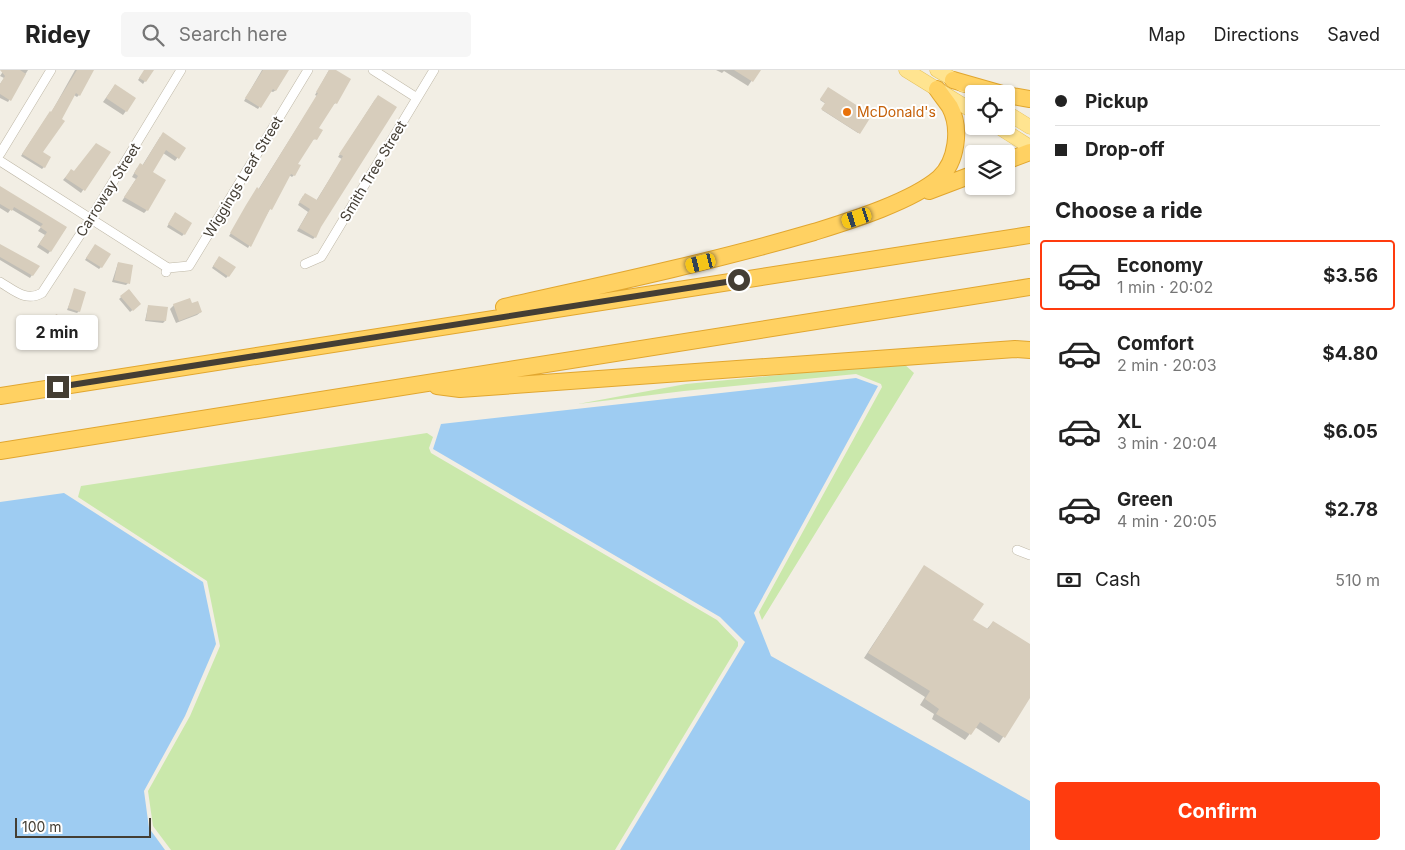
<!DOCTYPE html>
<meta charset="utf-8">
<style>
:root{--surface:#fff;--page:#f6f6f6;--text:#222;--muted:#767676;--line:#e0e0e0;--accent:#ff3b0e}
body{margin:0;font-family:Inter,sans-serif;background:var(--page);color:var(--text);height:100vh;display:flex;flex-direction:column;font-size:19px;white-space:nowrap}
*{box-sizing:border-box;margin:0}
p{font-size:16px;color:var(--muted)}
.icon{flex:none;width:28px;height:28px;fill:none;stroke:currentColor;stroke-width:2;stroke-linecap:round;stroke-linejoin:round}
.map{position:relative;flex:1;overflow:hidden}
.drawer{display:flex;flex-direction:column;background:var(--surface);width:375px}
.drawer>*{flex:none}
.banner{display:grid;align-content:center;height:110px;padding:0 25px;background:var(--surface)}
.buttons{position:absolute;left:965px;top:15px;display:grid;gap:10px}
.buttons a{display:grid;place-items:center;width:50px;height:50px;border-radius:5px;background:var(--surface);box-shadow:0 1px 4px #0004;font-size:25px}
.scale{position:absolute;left:15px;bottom:12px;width:136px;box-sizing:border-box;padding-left:5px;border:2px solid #443e34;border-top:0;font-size:14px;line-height:18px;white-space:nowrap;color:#443e34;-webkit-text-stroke:4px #fff;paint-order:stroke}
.end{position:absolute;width:22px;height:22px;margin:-11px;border:6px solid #443e34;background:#fff;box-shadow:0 0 0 2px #fff}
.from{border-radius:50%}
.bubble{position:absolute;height:35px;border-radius:5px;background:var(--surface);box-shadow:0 1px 4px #0004;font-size:16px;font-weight:700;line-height:35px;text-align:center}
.car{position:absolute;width:15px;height:30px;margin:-15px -8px;border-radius:6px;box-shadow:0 0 4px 1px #0007;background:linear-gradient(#f5c518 24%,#345 0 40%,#f5c518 0 76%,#345 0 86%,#f5c518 0)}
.banner b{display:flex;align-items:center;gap:18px;height:48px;font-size:19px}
.banner b+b{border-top:1px solid var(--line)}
.banner i{width:12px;height:12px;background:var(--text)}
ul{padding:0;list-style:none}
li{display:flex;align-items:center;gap:15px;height:70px;margin:0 10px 8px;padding:0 15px;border:2px solid transparent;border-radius:5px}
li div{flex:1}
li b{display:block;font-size:19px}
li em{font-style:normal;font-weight:700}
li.selected{border-color:var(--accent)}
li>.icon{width:45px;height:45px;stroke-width:1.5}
h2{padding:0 25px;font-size:22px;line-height:60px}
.pay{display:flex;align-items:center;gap:12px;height:55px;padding:0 25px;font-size:19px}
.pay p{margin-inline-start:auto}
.cta{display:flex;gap:10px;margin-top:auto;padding:10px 25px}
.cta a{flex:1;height:58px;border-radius:5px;background:var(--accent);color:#fff;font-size:20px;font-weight:700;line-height:58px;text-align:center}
header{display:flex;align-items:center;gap:30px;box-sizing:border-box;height:70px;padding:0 25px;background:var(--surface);border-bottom:1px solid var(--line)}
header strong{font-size:24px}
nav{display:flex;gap:28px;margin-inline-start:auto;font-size:18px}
.search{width:350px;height:45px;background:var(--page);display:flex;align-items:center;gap:12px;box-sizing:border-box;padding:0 18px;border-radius:5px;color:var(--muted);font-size:19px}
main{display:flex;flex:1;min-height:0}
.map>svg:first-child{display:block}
.green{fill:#cae8ab}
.water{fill:#9eccf2}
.shadow{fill:#0003}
.building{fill:#d7cdbc}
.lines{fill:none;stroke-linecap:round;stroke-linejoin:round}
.street-casing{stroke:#beb7a6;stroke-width:10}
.primary-casing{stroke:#e6c25e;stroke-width:15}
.highway-casing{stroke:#e1a62f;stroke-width:18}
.street{stroke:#fff;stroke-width:9}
.primary{stroke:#ffe490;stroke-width:14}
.highway{stroke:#ffd162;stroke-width:16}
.route{stroke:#443e34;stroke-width:6}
.food-dot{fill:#e8710a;stroke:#fff;stroke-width:2}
.labels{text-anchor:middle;stroke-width:4;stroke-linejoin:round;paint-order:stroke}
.food-label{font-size:14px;fill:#c56008;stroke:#fff;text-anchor:start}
.street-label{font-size:14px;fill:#443e34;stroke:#fff}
</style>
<header>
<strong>Ridey</strong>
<div class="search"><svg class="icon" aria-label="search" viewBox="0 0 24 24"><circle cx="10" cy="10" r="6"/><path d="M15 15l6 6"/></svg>Search here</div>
<nav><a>Map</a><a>Directions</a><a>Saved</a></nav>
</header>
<main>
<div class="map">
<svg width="1030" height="780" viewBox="0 0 1030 780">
<rect width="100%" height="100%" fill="#f2eee4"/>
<path class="green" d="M903 293 914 303 762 550 759 542 882 317 881 314 856 304 684 321 578 334 686 314Z
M427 363 433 367 429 378 431 383 717 550 738 572V576L615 780H171L153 756 148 721 190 646 220 576 207 511 78 427 81 416Z"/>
<path class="water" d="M856 308 878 316 754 543 771 586 1030 731V780H620L745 572 720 547 433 379 441 354Z
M64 423 203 512 216 574 185 646 144 721 149 758 165 780H0V432Z"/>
<path class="shadow" d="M4 0H28L8 32 0 28V14L4 8 0 6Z
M75 0H93L79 25 77 27 74 25 42 83 44 97 42 99 21 86 48 45 51 43Z
M145 0H152L143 14 138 10Z
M262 0H288L276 20 273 22 270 21 258 39 244 31Z
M329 0H334L336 33 332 35 317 59 316 69 311 70 297 94 294 105 292 107 289 105 248 178 229 166 317 26 315 25Z
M716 0H759L748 16 724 1 722 3Z
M115 15 126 41 123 45 103 32Z
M828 19 870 46 858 63 822 40 826 34 820 30Z
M376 28 315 167 313 169 297 161 308 142 298 135 303 126 316 131 342 89 338 87Z
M160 67 184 78 175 91 163 83 151 102 147 140 144 143 122 131 136 109 132 107 137 98 142 96Z
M109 82 81 123 63 110 69 103H74Z
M0 118 66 158 48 184 37 177 45 165 38 161 41 157 11 139 8 143 0 138Z
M173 146 184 164 182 166 167 157Z
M0 175 32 205 30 208 0 190Z
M93 178 101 197 99 199 85 190Z
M217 190 228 206 226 208 212 198Z
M118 193 128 213 126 215 112 212Z
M75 220 79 241 77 243 67 240Z
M129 220 140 234 130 242 119 229Z
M174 235H192L201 242 197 245 176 253 170 239Z
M148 237 165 251 163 253 145 251Z
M40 254 59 258 42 265 38 256Z
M21 255 29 272 27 274 17 273Z
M924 497 972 551 986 560 993 552 1030 575V626L999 673 975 657 965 670 932 649 934 644 920 635 925 627 864 588Z"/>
<path class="building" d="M0 0H20L26 4 11 31 0 24V14L5 6Z
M77 0H94L80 26 76 23 62 49 65 51 43 82 51 87 45 98 22 84 50 41 51 42Z
M144 0H154L146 12 139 8Z
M263 0H289L276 21 273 19 261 38 245 28Z
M329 0H336L351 9 337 34 335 33 319 58 323 60 317 70 314 69 298 94 301 95 295 106 291 104 272 140 270 139 251 177 230 163 246 135 257 117 259 119 318 23 316 22Z
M734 0H761L753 12Z
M115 14 136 28 127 42 106 28Z
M828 17 872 45 860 64 821 39 825 33 820 29Z
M378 25 397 37 321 157 316 168 299 158 310 139 299 132 305 123 317 130 343 86 339 84Z
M163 62 186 78 179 89 166 80 153 102 166 110 148 141 124 127 138 106 134 103 140 93 143 95Z
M96 73 111 82 85 121 65 108 71 99 74 101Z
M0 116 67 157 51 182 39 174 47 162 40 157 43 154 14 137 12 141 0 134Z
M175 142 192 153 185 165 168 154Z
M0 174 40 196 33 206 0 187Z
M95 174 111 184 102 198 86 188Z
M219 186 236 197 229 207 213 196Z
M118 192 133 195 130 214 114 210Z
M74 218 86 222 80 242 68 238Z
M129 219 141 234 133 241 120 226Z
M190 228 192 233 198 231 202 242 179 251 173 234Z
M148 235 168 237 166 251 146 250Z
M57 244 63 256 45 264 39 253Z
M21 254 33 256 30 273 18 271Z
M924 495 984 534 973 550 988 559 993 551 1030 574V628L1005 668 980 652 971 665 936 644 939 639 925 629 930 621 868 583Z"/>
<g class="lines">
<g class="street-casing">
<path id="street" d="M373 0 417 28
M0 84 51 0
M0 91 168 198 166 202
M305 194 321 187 434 0
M168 198 189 196 308 0
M0 212C15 221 26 232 42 223L91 148 181 0
M1017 480 1030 485"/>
</g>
<g class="primary-casing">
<path id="primary" d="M906 0 974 42
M937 0 963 15
M1006 42 1030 57
M997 56 1030 77"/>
</g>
<g class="highway-casing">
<path id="highway" d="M953 10 1002 24
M1006 25 1030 29
M1006 91 1030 82
M929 121 974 104
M504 237C608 214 711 192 814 162 849 151 911 132 939 108 957 92 961 58 950 37 946 31 941 25 937 19
M437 316 460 319 1015 279 1030 280
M0 326 1030 165
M0 381 1030 217"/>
</g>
<use href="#street" class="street"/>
<use href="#primary" class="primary"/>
<use href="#highway" class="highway"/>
</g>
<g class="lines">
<path class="route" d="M58 317 739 210"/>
</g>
<circle class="food-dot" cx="847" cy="42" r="5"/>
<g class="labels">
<g class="food-label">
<text x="857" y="47">McDonald's</text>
</g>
<g class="street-label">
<text transform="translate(373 101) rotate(-59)" y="5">Smith Tree Street</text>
<text transform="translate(243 107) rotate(-59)" y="5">Wiggings Leaf Street</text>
<text transform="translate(108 120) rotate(-58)" y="5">Carroway Street</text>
</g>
</g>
</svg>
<div class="buttons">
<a><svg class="icon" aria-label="locate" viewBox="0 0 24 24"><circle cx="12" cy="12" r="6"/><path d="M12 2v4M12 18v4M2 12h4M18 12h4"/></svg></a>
<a><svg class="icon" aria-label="layers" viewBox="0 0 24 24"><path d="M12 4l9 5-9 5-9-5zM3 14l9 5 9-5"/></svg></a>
</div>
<div class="scale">100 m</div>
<i class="end from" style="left:739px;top:210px"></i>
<i class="end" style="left:58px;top:317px"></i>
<div class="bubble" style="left:16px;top:245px;width:82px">2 min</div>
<i class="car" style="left:857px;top:148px;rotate:252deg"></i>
<i class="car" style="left:701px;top:193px;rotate:256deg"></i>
</div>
<section class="drawer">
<div class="banner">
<b><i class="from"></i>Pickup</b>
<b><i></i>Drop-off</b>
</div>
<h2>Choose a ride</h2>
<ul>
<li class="selected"><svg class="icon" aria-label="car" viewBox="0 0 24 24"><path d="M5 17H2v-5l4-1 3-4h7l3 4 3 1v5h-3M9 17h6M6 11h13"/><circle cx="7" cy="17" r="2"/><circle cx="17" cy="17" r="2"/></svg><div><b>Economy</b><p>1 min · 20:02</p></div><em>$3.56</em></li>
<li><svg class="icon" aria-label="car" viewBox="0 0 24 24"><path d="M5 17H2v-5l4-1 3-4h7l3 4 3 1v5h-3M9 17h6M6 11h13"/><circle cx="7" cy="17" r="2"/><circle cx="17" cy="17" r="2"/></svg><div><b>Comfort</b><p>2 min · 20:03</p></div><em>$4.80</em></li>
<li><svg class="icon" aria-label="car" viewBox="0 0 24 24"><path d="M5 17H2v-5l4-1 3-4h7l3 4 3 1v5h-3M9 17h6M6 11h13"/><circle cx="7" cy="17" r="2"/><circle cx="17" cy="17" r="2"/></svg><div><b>XL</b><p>3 min · 20:04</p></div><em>$6.05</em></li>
<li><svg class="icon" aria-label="car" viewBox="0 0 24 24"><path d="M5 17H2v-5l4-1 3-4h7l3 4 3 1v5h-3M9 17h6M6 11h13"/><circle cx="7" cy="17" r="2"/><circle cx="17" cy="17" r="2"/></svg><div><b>Green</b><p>4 min · 20:05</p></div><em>$2.78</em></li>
</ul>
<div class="pay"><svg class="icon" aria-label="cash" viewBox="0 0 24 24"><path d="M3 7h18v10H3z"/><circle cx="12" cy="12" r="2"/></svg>Cash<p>510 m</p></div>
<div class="cta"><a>Confirm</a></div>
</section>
</main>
